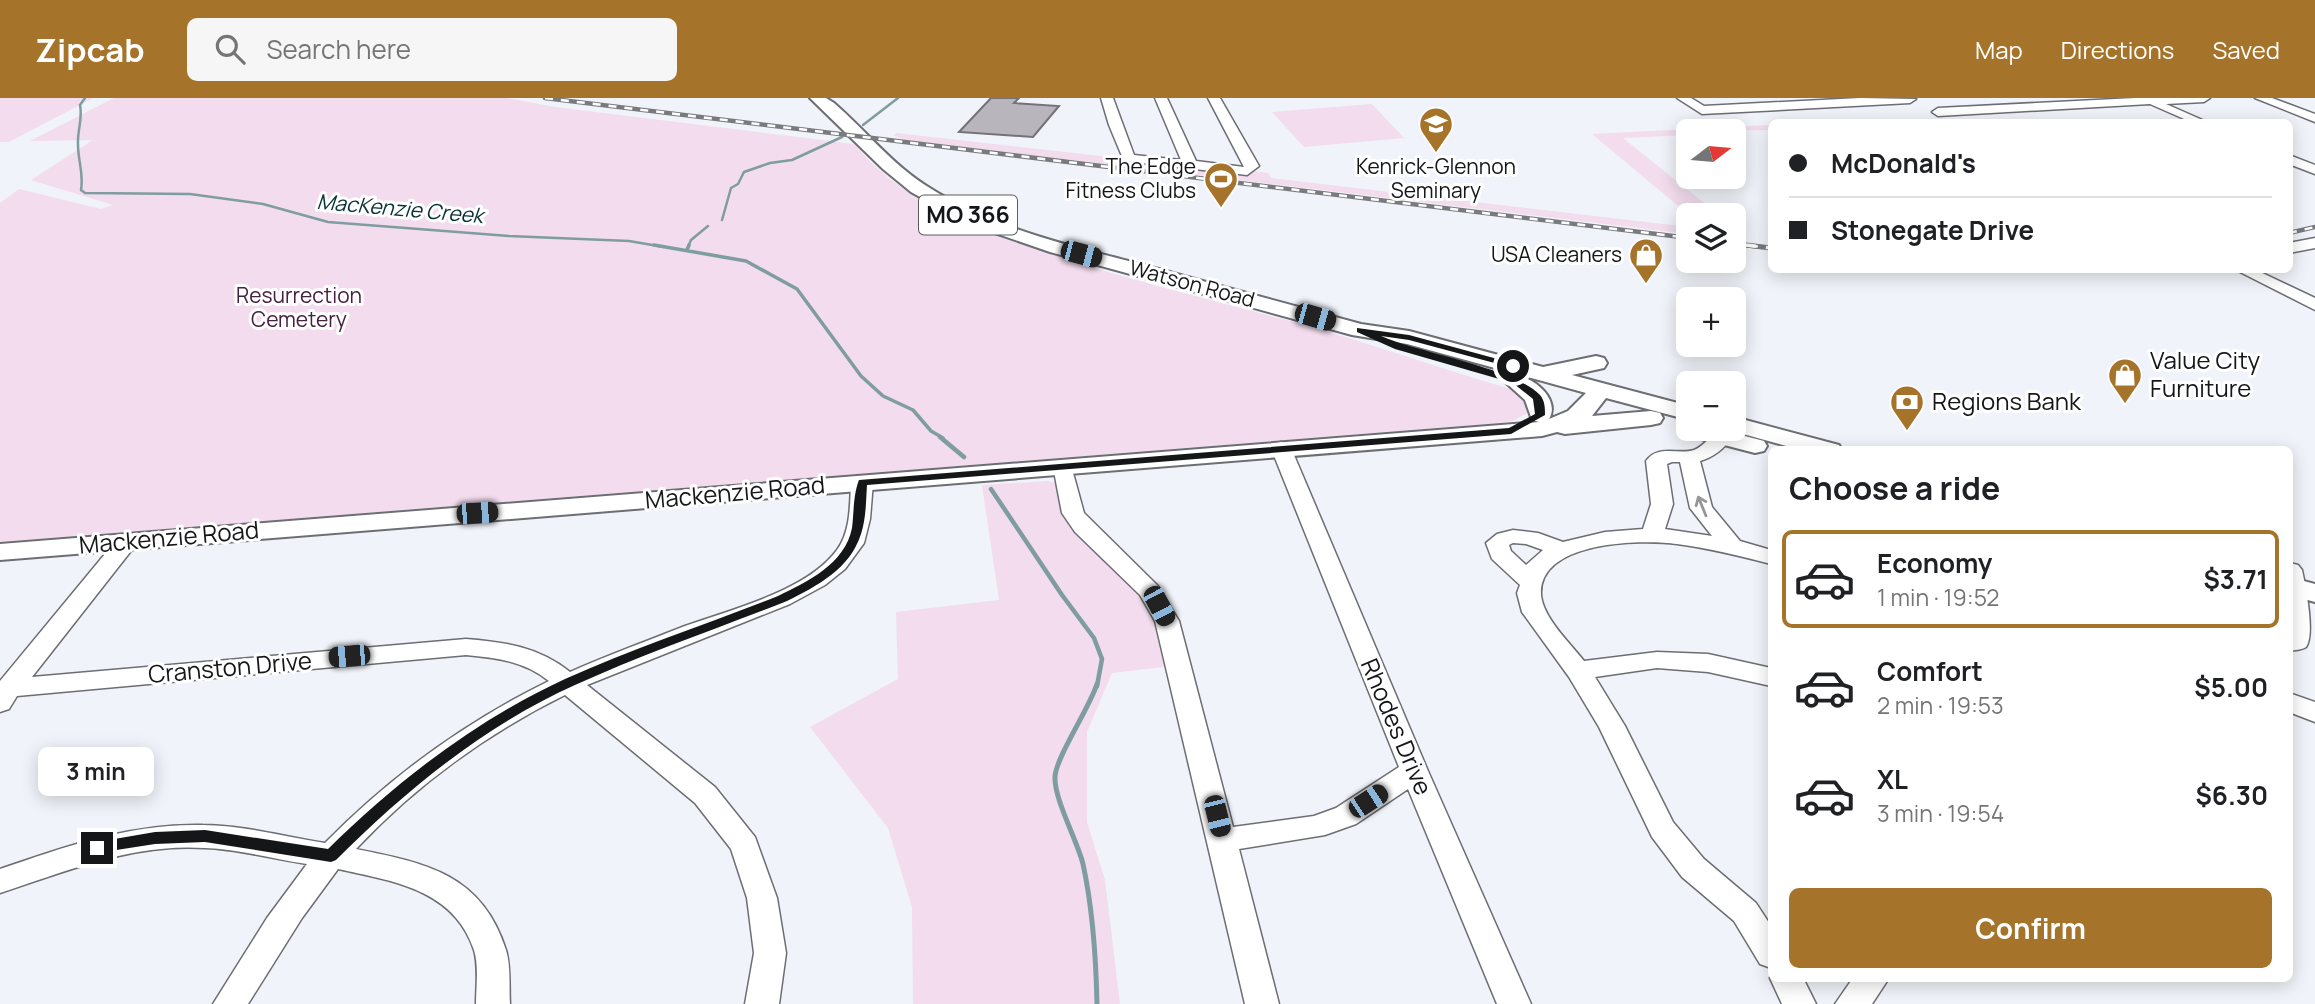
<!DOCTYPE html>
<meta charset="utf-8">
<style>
:root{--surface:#fff;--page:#f6f6f6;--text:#202124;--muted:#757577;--line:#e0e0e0;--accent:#a6732a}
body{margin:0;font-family:Manrope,sans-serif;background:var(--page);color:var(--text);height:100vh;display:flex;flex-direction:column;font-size:26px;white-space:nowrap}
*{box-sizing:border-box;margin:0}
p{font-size:23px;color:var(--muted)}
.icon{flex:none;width:38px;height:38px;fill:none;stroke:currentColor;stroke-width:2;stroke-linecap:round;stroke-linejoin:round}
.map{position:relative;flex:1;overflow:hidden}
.details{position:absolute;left:1768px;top:348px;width:525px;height:536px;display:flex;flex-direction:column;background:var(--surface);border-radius:10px;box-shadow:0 4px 18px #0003}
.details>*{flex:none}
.top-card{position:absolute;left:1768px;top:21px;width:525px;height:154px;border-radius:10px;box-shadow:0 4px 18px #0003;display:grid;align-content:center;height:154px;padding:0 21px;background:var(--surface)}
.needle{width:46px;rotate:74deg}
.tools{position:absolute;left:1676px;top:21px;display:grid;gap:14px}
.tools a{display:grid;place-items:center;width:70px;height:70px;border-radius:10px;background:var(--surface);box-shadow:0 4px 18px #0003;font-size:35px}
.end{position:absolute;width:32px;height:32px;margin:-16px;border:9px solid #151618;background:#fff;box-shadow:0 0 0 4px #fff}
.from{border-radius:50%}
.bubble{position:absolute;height:49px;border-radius:10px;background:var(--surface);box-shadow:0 4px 18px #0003;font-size:23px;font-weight:700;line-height:49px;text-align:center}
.car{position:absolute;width:21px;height:42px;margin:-21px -10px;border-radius:9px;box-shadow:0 0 5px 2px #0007;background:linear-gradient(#222 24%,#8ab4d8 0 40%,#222 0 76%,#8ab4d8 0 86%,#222 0)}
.top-card b{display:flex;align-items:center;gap:24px;height:66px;font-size:26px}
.top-card b+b{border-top:2px solid var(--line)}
.top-card i{width:18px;height:18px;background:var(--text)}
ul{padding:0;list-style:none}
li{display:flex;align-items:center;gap:21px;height:98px;margin:0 14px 10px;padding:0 7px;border:4px solid transparent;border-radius:10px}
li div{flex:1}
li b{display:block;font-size:26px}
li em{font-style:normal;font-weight:700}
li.active{border-color:var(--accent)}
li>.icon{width:63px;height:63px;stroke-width:1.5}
h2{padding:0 21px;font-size:32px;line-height:84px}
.cta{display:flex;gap:14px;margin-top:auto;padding:14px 21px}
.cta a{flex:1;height:80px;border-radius:10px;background:var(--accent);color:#fff;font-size:28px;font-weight:700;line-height:80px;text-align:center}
header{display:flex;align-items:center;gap:42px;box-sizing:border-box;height:98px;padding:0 35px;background:var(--accent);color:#fff}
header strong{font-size:33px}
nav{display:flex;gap:38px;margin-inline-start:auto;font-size:24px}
.search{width:490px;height:63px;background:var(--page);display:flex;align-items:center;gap:18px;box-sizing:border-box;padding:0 24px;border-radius:10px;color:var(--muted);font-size:26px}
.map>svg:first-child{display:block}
.green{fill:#f2dced}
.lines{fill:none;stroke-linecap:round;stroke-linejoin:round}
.stream-far3{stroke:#7f9da0;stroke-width:2.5}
.stream-far2{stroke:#7f9da0;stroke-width:3.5}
.stream-far1{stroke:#7f9da0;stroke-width:4.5}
.stream{stroke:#7f9da0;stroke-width:5}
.building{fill:#b8b6bc;stroke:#747277;stroke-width:2}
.minor-casing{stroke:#6c6e73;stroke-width:3}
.major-casing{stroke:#6c6e73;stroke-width:4}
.minor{fill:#fff;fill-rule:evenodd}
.major{fill:#fff;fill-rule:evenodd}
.rail-far1-casing{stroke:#787a7e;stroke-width:4.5}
.rail-casing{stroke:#787a7e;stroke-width:5}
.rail-far1{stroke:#fff;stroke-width:2.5;stroke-dasharray:8;stroke-linecap:butt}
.rail{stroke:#fff;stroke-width:3.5;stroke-dasharray:10;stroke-linecap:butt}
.oneway{stroke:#969697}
.route{fill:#151618}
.labels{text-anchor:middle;stroke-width:6;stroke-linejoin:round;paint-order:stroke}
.far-poi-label{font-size:21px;fill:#151618;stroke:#fff;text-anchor:end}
.far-water-label{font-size:21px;font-style:italic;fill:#083236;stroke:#fff}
.far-street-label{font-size:21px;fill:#151618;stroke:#fff}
.far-park-label{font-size:21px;fill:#46203f;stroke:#fff}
.shield{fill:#fff;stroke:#5b5c5d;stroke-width:2}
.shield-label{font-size:23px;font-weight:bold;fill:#151618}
.poi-label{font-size:24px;fill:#151618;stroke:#fff;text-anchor:start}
.street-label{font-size:24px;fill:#151618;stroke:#fff}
</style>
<header>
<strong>Zipcab</strong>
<div class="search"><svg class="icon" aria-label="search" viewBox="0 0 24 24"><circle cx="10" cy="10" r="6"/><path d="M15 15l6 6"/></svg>Search here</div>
<nav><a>Map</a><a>Directions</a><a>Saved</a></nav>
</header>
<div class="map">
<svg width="2315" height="906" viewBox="0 0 2315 906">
<rect width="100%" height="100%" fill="#f0f3f9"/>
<path class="green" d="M0 0H93L9 44H0Z
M114 0H506L555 9 854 46C907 109 984 135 1060 159 1139 185 1220 204 1301 226 1372 246 1442 271 1514 292L1525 297 1533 312 1513 323 1490 326 0 444V105L19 91 101 111 113 107 31 82 93 42 30 43Z
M1372 6 1404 40 1304 49 1272 14Z
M1771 27V32L1689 33V37L1623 40 1704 105 1713 117H1689L1592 36Z
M897 35 1252 75 1253 73 1268 75 1271 80 1689 129V136L905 42 893 37Z
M1048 383 1055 385 1153 515 1171 568 1112 575 1087 634V724L1105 782 1120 906H913L912 809 888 730 810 629 898 581 896 514 999 502 982 387Z"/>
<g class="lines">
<path class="stream-far3" d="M85 0 80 7C83 21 77 33 78 47 78 63 84 76 81 92L85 95 190 96 263 106 328 124 509 138 629 143 664 149
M863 27 898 0
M722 122 731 90 738 86 744 74 770 65 792 62 842 39
M688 149 691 142 708 128"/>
<path class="stream-far2" d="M654 147 746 163 797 191 861 278 883 298 913 312 931 333 943 340
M687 152 689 147"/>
<path class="stream-far1" d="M940 339 964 359
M991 391 1062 497 1094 540 1102 561 1097 588"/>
<path class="stream" d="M1097 906C1096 859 1093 812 1083 766 1077 742 1054 701 1055 679 1056 659 1089 611 1097 586"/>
</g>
<path class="building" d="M991 0H1019L1014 5 1059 8 1033 39 959 34Z"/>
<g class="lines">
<g class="minor-casing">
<path id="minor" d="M1101 0H1113L1134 57 1181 62 1155 0H1167L1196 63 1244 69 1208 0H1220L1259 68 1247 77 1124 63 1109 27Z
M1677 0H1691L1704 8 1860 0 1916 1 1910 5 1702 16Z
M2135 0H2210L2204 4 2166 6 2207 24H2191L2150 6 1938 18 1932 14 1938 10Z
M2255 0H2272L2315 16V24Z
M2289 57 2315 67V76L2289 66Z
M2315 140V150L2289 155V145Z
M2236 172H2256L2315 200V212Z
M1722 333 1729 335 1732 339C1724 351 1714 359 1700 363L1712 409 1740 443 1771 452V466C1740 458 1709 450 1677 446 1641 441 1538 443 1541 497 1543 520 1570 545 1584 563L1657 554 1708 556 1771 570V588L1708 574 1657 570 1595 579 1625 628 1673 724 1704 761 1756 805 1771 828V870L1760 866 1734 823 1682 779 1652 739 1599 629 1569 579 1522 514 1517 495 1520 487 1492 461 1486 445 1497 436 1513 432 1538 435 1563 444 1605 434 1643 431 1651 406 1646 363C1658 346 1678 357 1694 352 1705 348 1710 336 1722 333ZM1672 364H1680L1690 410 1712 438 1665 431 1673 406 1667 366ZM1513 445 1526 446 1543 452 1526 467 1511 453 1509 447Z
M1281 344 1288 346 1291 350 1428 673 1531 906H1497L1408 691 1356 726 1325 737 1239 751 1279 906H1245L1155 523 1140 497 1075 434 1062 415 1053 368 1056 364H1070L1084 415 1158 488 1179 523 1233 729 1314 718 1336 710 1399 669 1271 350 1274 346Z
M862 378 869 380 873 384 870 421 864 445 845 471 825 487 790 506 587 587 715 689 755 739 777 800 786 855 779 906H745L754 855 747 800 731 751 695 705 565 597C488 635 415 688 356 751 426 765 482 776 506 852 511 868 509 890 510 906H476C476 889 479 868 474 852 454 791 392 783 338 771L302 820 248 906H213L267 820 307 766C273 761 238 751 205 750 133 745 67 773 0 795V771C67 748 131 725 203 727 242 727 286 739 325 745 390 679 465 624 549 583 524 563 497 560 466 557L17 598 9 611 0 614V583L119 439H135L138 444 32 579 466 541C505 544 539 549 570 574 608 557 647 543 685 528 732 511 807 493 837 452 851 433 850 406 851 384L855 380Z
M2290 465 2298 467 2302 472C2306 490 2315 537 2306 549 2302 552 2294 552 2289 553V537L2292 533 2289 518Z
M2289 595 2315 604V624L2289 614Z
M1771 877V880H1803L1816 906H1782L1770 880Z
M1853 880H1889L1872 906H1835Z"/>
</g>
<g class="major-casing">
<path id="major" d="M810 0H826L834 5C865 32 891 65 925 87 989 129 1067 147 1140 166 1214 186 1287 206 1361 226L1409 233 1543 269 1596 258 1604 260 1607 265 1604 270 1572 277 1689 308V322L1606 300 1592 318 1651 313 1660 315 1663 320 1660 325 1651 327 1565 336 1557 334 1542 338 0 462V446L1539 324 1532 322 1525 302 1504 283 1508 278C1528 273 1562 300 1549 321L1568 313 1586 295 1407 246 1352 237 1050 154 989 133 949 115 911 94 883 71Z
M1734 319 1839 347 1842 352H1801L1725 331H1734Z
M1689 324V331H1718L1764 343 1767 348 1764 353 1755 355 1682 336 1679 331 1682 326Z
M2289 479 2315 486V504L2289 497Z"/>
</g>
<use href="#minor" class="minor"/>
<use href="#major" class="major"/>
<g class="rail-far1-casing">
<path id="rail-far1" d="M545 0 1689 140
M2289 135 2315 129
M1734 146 1762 149"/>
</g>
<g class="rail-casing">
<path id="rail" d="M1746 147 1771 150"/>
</g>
<use href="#rail-far1" class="rail-far1"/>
<use href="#rail" class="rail"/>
</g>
<defs><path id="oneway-shaft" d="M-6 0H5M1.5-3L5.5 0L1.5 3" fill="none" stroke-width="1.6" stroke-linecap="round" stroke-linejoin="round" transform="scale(1.75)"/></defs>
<use class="oneway" href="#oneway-shaft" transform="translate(1702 408) rotate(-112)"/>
<path class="route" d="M1357 230 1409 237 1516 266 1518 268 1513 270 1409 242 1381 238C1420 255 1514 270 1540 297 1545 303 1545 310 1545 317L1511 336 867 387C866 403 866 421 861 436 850 471 817 488 787 503 716 531 643 556 575 587 484 628 406 692 336 762L331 764 205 744 155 746 97 755 90 750 97 744 155 734 205 732 328 751C397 683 476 622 565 581 634 550 707 526 778 498 807 484 845 466 852 430 854 415 853 397 859 382L1509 330 1535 316 1533 301 1513 285 1395 251 1357 234Z"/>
<defs>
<g id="school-pin" transform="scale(1.75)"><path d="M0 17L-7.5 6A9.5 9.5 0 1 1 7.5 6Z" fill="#a6732a" stroke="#fff"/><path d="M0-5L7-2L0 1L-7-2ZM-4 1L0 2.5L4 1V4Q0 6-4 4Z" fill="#fff"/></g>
<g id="stadium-pin" transform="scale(1.75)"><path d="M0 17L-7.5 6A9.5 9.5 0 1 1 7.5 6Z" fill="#a6732a" stroke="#fff"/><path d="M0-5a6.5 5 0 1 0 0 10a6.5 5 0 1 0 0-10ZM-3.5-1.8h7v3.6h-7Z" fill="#fff"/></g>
<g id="shop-pin" transform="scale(1.75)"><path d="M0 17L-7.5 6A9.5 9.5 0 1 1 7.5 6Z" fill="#a6732a" stroke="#fff"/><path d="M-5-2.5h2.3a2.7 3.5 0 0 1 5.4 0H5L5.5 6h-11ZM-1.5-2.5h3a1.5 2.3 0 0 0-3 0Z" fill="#fff"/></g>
<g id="bank-pin" transform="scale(1.75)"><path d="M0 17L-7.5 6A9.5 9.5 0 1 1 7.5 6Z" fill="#a6732a" stroke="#fff"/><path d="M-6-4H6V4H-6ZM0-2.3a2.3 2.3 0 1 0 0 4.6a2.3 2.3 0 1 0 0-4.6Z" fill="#fff"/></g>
</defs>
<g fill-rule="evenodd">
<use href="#school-pin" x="1436" y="26"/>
<use href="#stadium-pin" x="1221" y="81"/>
<use href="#shop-pin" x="1646" y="157"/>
<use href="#shop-pin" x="2125" y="277"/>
<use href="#bank-pin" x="1907" y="304"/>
</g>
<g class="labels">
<g class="far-poi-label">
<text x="1196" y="76">The Edge<tspan x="1196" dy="24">Fitness Clubs</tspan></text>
<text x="1436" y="76" text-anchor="middle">Kenrick-Glennon<tspan x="1436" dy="24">Seminary</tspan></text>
<text x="1622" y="164">USA Cleaners</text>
</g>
<g class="far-water-label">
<text transform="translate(400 111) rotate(5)" y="7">MacKenzie Creek</text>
</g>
<g class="far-street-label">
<text transform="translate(1192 186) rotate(15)" y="7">Watson Road</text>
</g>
<g class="far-park-label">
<text x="299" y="205">Resurrection<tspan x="299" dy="24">Cemetery</tspan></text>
</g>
<rect class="shield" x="919" y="97.5" width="98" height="39" rx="5"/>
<g class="shield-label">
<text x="968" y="125">MO 366</text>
</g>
<g class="poi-label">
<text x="2150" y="271">Value City<tspan x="2150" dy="28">Furniture</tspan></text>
<text x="1932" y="312">Regions Bank</text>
</g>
<g class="street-label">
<text transform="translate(735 395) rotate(-5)" y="8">Mackenzie Road</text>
<text transform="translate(169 440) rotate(-5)" y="8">Mackenzie Road</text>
<text transform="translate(230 570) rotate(-5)" y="8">Cranston Drive</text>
<text transform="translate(1396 629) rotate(67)" y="8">Rhodes Drive</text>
</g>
</g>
</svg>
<div class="tools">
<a><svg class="needle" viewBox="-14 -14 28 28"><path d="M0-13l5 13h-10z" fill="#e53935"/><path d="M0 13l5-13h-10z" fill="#757577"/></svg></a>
<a><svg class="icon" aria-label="layers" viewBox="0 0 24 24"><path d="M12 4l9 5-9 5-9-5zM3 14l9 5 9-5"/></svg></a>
<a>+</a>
<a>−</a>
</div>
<i class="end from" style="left:1513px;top:268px"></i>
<i class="end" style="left:97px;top:750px"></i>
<div class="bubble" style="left:38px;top:649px;width:116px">3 min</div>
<i class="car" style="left:1081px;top:156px;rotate:105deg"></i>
<i class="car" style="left:1315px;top:219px;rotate:106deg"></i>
<i class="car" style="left:477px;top:415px;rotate:86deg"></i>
<i class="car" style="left:1159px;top:508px;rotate:152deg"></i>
<i class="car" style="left:349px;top:558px;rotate:265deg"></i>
<i class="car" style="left:1368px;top:703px;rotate:57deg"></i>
<i class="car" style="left:1217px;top:718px;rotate:166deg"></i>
<div class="top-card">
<b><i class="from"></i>McDonald's</b>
<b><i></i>Stonegate Drive</b>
</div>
<section class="details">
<h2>Choose a ride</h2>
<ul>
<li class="active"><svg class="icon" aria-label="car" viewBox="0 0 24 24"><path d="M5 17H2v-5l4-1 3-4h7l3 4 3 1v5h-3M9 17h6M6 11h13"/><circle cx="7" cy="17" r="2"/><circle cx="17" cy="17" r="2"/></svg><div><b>Economy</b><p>1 min · 19:52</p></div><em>$3.71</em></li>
<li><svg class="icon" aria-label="car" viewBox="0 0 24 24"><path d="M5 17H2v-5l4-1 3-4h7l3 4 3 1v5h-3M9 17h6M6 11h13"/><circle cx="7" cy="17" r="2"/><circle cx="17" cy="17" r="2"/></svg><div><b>Comfort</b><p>2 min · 19:53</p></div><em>$5.00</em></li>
<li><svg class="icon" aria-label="car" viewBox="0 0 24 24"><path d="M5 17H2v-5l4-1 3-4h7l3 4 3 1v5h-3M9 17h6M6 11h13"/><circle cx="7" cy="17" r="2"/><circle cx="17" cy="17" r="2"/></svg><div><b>XL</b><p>3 min · 19:54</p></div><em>$6.30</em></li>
</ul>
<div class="cta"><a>Confirm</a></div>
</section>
</div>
